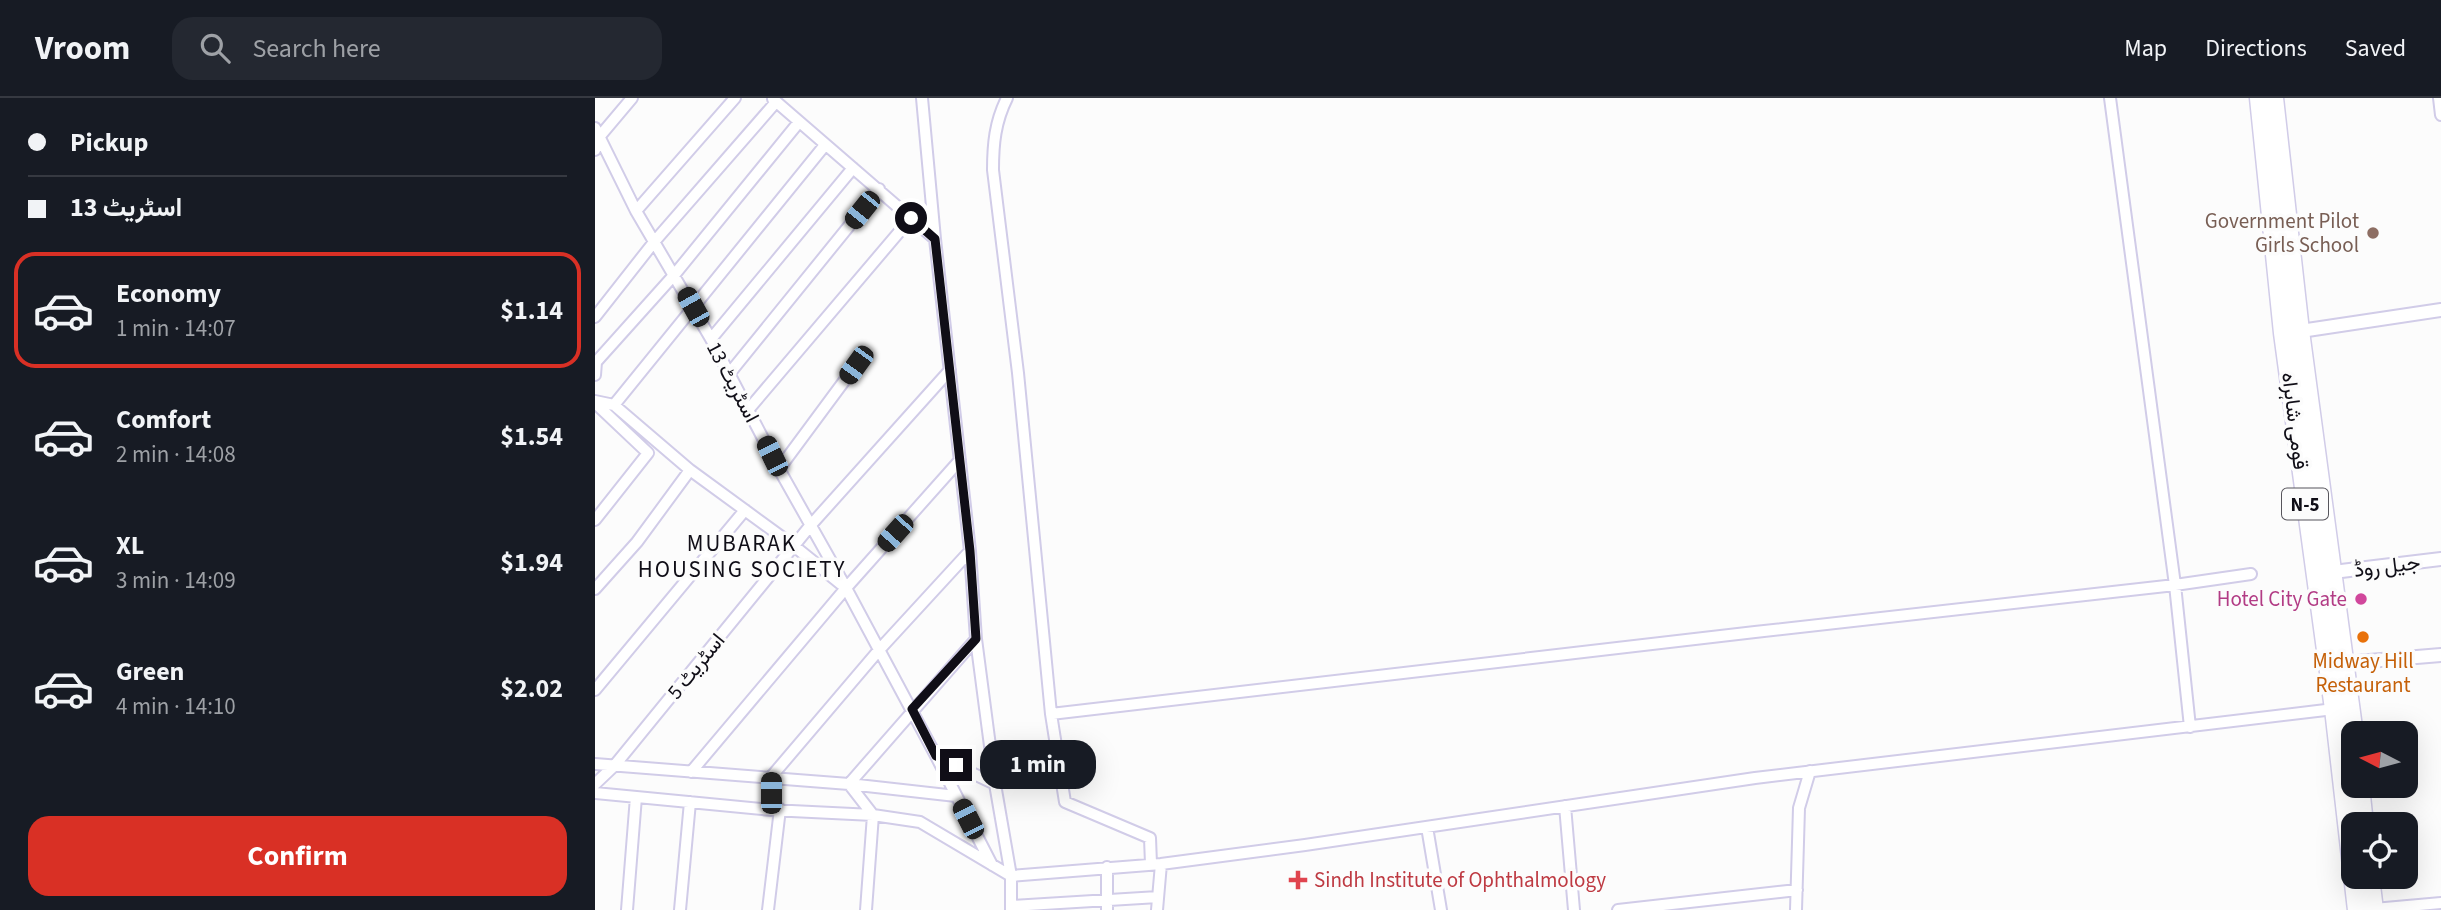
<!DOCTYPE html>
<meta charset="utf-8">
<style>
:root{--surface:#171b24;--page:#242831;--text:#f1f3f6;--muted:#9ea1a6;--line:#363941;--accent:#d93025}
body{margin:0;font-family:"Source Sans 3",Vazirmatn,sans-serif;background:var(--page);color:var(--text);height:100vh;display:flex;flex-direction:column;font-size:26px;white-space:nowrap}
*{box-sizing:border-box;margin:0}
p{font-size:23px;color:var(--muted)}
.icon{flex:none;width:38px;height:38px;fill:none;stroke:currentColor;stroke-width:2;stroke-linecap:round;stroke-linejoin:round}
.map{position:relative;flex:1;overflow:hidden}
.drawer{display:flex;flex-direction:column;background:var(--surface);width:595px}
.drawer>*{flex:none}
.hud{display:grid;align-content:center;height:154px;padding:0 28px;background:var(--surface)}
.needle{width:46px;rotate:276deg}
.fabs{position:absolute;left:1746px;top:623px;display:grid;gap:14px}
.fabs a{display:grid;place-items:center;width:77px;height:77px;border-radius:14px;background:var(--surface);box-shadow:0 7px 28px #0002;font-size:35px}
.end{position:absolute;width:32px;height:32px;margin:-16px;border:9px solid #100e17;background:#fff;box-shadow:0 0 0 4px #fff}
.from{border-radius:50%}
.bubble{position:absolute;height:49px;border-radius:21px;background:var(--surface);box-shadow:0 7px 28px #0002;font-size:23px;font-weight:700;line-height:49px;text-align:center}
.car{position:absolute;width:21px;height:42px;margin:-21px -10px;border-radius:9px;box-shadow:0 0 5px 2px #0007;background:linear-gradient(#222 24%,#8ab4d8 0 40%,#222 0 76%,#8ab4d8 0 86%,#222 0)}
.hud b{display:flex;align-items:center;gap:24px;height:66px;font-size:26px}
.hud b+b{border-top:2px solid var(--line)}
.hud i{width:18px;height:18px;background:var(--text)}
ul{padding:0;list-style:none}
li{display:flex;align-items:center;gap:21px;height:116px;margin:0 14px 10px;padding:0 14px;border:4px solid transparent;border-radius:21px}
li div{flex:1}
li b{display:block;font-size:26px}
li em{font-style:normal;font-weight:700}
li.selected{border-color:var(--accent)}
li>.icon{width:63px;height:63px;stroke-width:1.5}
.action{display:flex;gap:14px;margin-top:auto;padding:14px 28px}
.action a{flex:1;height:80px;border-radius:21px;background:var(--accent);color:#fff;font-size:28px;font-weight:700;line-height:80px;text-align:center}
header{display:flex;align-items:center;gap:42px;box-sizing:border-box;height:98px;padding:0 35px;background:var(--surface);border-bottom:2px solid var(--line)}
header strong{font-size:33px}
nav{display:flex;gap:38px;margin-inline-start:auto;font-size:24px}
.search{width:490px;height:63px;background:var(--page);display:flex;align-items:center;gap:18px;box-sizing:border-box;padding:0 24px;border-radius:21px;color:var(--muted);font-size:26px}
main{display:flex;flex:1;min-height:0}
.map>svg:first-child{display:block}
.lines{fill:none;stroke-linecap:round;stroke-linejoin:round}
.minor-casing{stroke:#d1cce8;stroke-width:14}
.tertiary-casing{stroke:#d1cce8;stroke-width:16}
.trunk-casing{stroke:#d1cce8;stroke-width:21}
.minor{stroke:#fff;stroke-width:10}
.tertiary{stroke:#fff;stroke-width:12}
.trunk{stroke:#fff;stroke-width:18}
.route{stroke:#100e17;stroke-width:9}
.education-dot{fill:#8d6e63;stroke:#fcfcfc;stroke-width:2.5}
.hotel-dot{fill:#d1479c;stroke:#fcfcfc;stroke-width:2.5}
.food-dot{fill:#e8710a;stroke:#fcfcfc;stroke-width:2.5}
.health-dot{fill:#e0444e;stroke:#fcfcfc;stroke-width:2.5}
.labels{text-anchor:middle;stroke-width:7;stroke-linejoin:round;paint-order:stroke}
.shield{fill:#fcfcfc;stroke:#57555c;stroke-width:2}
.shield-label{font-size:19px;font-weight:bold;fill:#100e17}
.education-label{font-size:21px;fill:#785e54;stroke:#fcfcfc;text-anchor:end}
.street-label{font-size:21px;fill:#100e17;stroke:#fcfcfc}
.hotel-label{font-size:21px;fill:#b23c85;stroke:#fcfcfc;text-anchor:end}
.food-label{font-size:21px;fill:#c56008;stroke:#fcfcfc}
.health-label{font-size:21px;fill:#be3a42;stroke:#fcfcfc;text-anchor:start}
.neighbourhood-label{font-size:23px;letter-spacing:2px;fill:#100e17;stroke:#fcfcfc}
</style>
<header>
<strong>Vroom</strong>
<div class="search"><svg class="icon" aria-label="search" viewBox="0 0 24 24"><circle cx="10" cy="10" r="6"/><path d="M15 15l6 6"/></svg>Search here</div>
<nav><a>Map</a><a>Directions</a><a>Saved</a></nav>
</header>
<main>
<section class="drawer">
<div class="hud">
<b><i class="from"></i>Pickup</b>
<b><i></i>اسٹریٹ 13</b>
</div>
<ul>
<li class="selected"><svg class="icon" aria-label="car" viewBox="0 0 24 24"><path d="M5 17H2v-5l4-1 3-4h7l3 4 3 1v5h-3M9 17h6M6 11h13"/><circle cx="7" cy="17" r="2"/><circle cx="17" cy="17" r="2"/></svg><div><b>Economy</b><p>1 min · 14:07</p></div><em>$1.14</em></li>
<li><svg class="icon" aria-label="car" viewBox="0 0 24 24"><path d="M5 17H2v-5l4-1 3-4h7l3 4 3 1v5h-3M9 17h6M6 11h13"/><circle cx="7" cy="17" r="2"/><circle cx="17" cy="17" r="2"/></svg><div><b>Comfort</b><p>2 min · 14:08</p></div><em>$1.54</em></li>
<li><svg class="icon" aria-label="car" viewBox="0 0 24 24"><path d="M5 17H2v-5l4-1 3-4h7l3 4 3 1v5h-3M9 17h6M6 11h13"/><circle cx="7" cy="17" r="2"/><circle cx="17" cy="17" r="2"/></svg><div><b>XL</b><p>3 min · 14:09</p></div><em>$1.94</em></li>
<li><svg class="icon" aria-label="car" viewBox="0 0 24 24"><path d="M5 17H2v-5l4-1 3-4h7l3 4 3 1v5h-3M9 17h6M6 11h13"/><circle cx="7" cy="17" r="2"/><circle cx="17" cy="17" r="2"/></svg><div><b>Green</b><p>4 min · 14:10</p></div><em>$2.02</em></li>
</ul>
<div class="action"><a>Confirm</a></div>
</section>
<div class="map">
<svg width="1846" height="812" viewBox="0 0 1846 812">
<rect width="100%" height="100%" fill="#fcfcfc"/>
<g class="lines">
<g class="minor-casing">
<path id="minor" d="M327 0 340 141 375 453 381 541 400 686
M412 0C400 24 398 46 398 72L423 275 456 616 470 704 555 740 556 766
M1515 0 1580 487 1595 629
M1844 0 1846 17
M178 1 340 141
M0 30 41 113 116 241 184 371 251 490 341 658 400 686 416 778V812
M0 52 5 38 37 0
M41 113 140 0
M0 219 59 144 181 4
M116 241 258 70
M134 276 284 91
M0 277 1 264 80 176 204 24
M0 303 19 307 230 47
M0 305 53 355 0 422
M19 307 95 372 199 448 246 486
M153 312 316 120
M184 371 261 267
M0 491 42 444 95 372
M0 592 150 412
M456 616 1160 534 1580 487 1656 476
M341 658 397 767
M0 666 254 686 361 698
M96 674 251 490 365 362
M0 686 20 667 215 428 355 272
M0 695 176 712 278 717 325 724 416 778 566 766 710 747 1160 680 1739 611
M970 708 979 812
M176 712V679L284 552 375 453
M832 729 846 812
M416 808 563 799
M1779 811 1846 805
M32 812 41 699
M85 812 95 704
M173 812 185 711
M271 812 278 717 254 686 381 541
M512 812V769
M562 812 566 766
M1023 812 1202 792
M1201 812 1204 710 1215 673"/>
</g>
<g class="tertiary-casing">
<path id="tertiary" d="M1699 234 1846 212
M1738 474 1846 461
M1750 565 1846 557"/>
</g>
<g class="trunk-casing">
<path id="trunk" d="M1664 0 1688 235 1739 611 1762 812
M1679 0 1705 233 1759 637
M1765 688 1769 726
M1775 779 1779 812"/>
</g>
<use href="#minor" class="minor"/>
<use href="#tertiary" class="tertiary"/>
<use href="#trunk" class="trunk"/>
</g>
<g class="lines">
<path class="route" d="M316 120 340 141 375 453 381 541 317 611 341 658 361 667"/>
</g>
<circle class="education-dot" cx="1778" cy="135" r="7"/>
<circle class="hotel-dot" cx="1766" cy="501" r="7"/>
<circle class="food-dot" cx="1768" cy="539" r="7"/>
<path class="health-dot" d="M699.5 771.5h7v7h7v7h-7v7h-7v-7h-7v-7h7z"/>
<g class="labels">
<rect class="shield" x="1687" y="390.5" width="46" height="31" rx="5"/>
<g class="shield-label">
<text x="1710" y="413">N-5</text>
</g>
<g class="education-label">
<text x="1764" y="130">Government Pilot<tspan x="1764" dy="24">Girls School</tspan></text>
</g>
<g class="street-label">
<text transform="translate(138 284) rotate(62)" y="7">اسٹریٹ 13</text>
<text transform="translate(1700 323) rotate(83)" y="7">قومی شاہراہ</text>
<text transform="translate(1792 468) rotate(-7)" y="7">جیل روڈ</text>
<text transform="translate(101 568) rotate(-51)" y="7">اسٹریٹ 5</text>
</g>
<g class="hotel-label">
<text x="1752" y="508">Hotel City Gate</text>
</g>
<g class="food-label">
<text x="1768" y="570">Midway Hill<tspan x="1768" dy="24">Restaurant</tspan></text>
</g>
<g class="health-label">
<text x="719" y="789">Sindh Institute of Ophthalmology</text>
</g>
<g class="neighbourhood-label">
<text x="147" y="453">MUBARAK<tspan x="147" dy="26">HOUSING SOCIETY</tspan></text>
</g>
</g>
</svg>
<div class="fabs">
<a><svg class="needle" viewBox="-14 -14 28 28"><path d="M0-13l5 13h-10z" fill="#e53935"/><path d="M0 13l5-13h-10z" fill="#9ea1a6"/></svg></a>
<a><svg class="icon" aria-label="locate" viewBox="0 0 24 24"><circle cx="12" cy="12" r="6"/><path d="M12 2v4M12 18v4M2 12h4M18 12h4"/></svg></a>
</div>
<i class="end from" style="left:316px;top:120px"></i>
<i class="end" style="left:361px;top:667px"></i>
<div class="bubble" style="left:385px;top:642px;width:116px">1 min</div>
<i class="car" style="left:267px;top:112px;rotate:219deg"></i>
<i class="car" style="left:98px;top:209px;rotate:331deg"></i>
<i class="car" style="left:261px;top:267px;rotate:216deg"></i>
<i class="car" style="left:177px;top:358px;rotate:334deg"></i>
<i class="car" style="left:300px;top:435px;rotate:222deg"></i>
<i class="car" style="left:176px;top:695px;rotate:0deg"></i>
<i class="car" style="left:373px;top:721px;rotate:333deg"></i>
</div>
</main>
